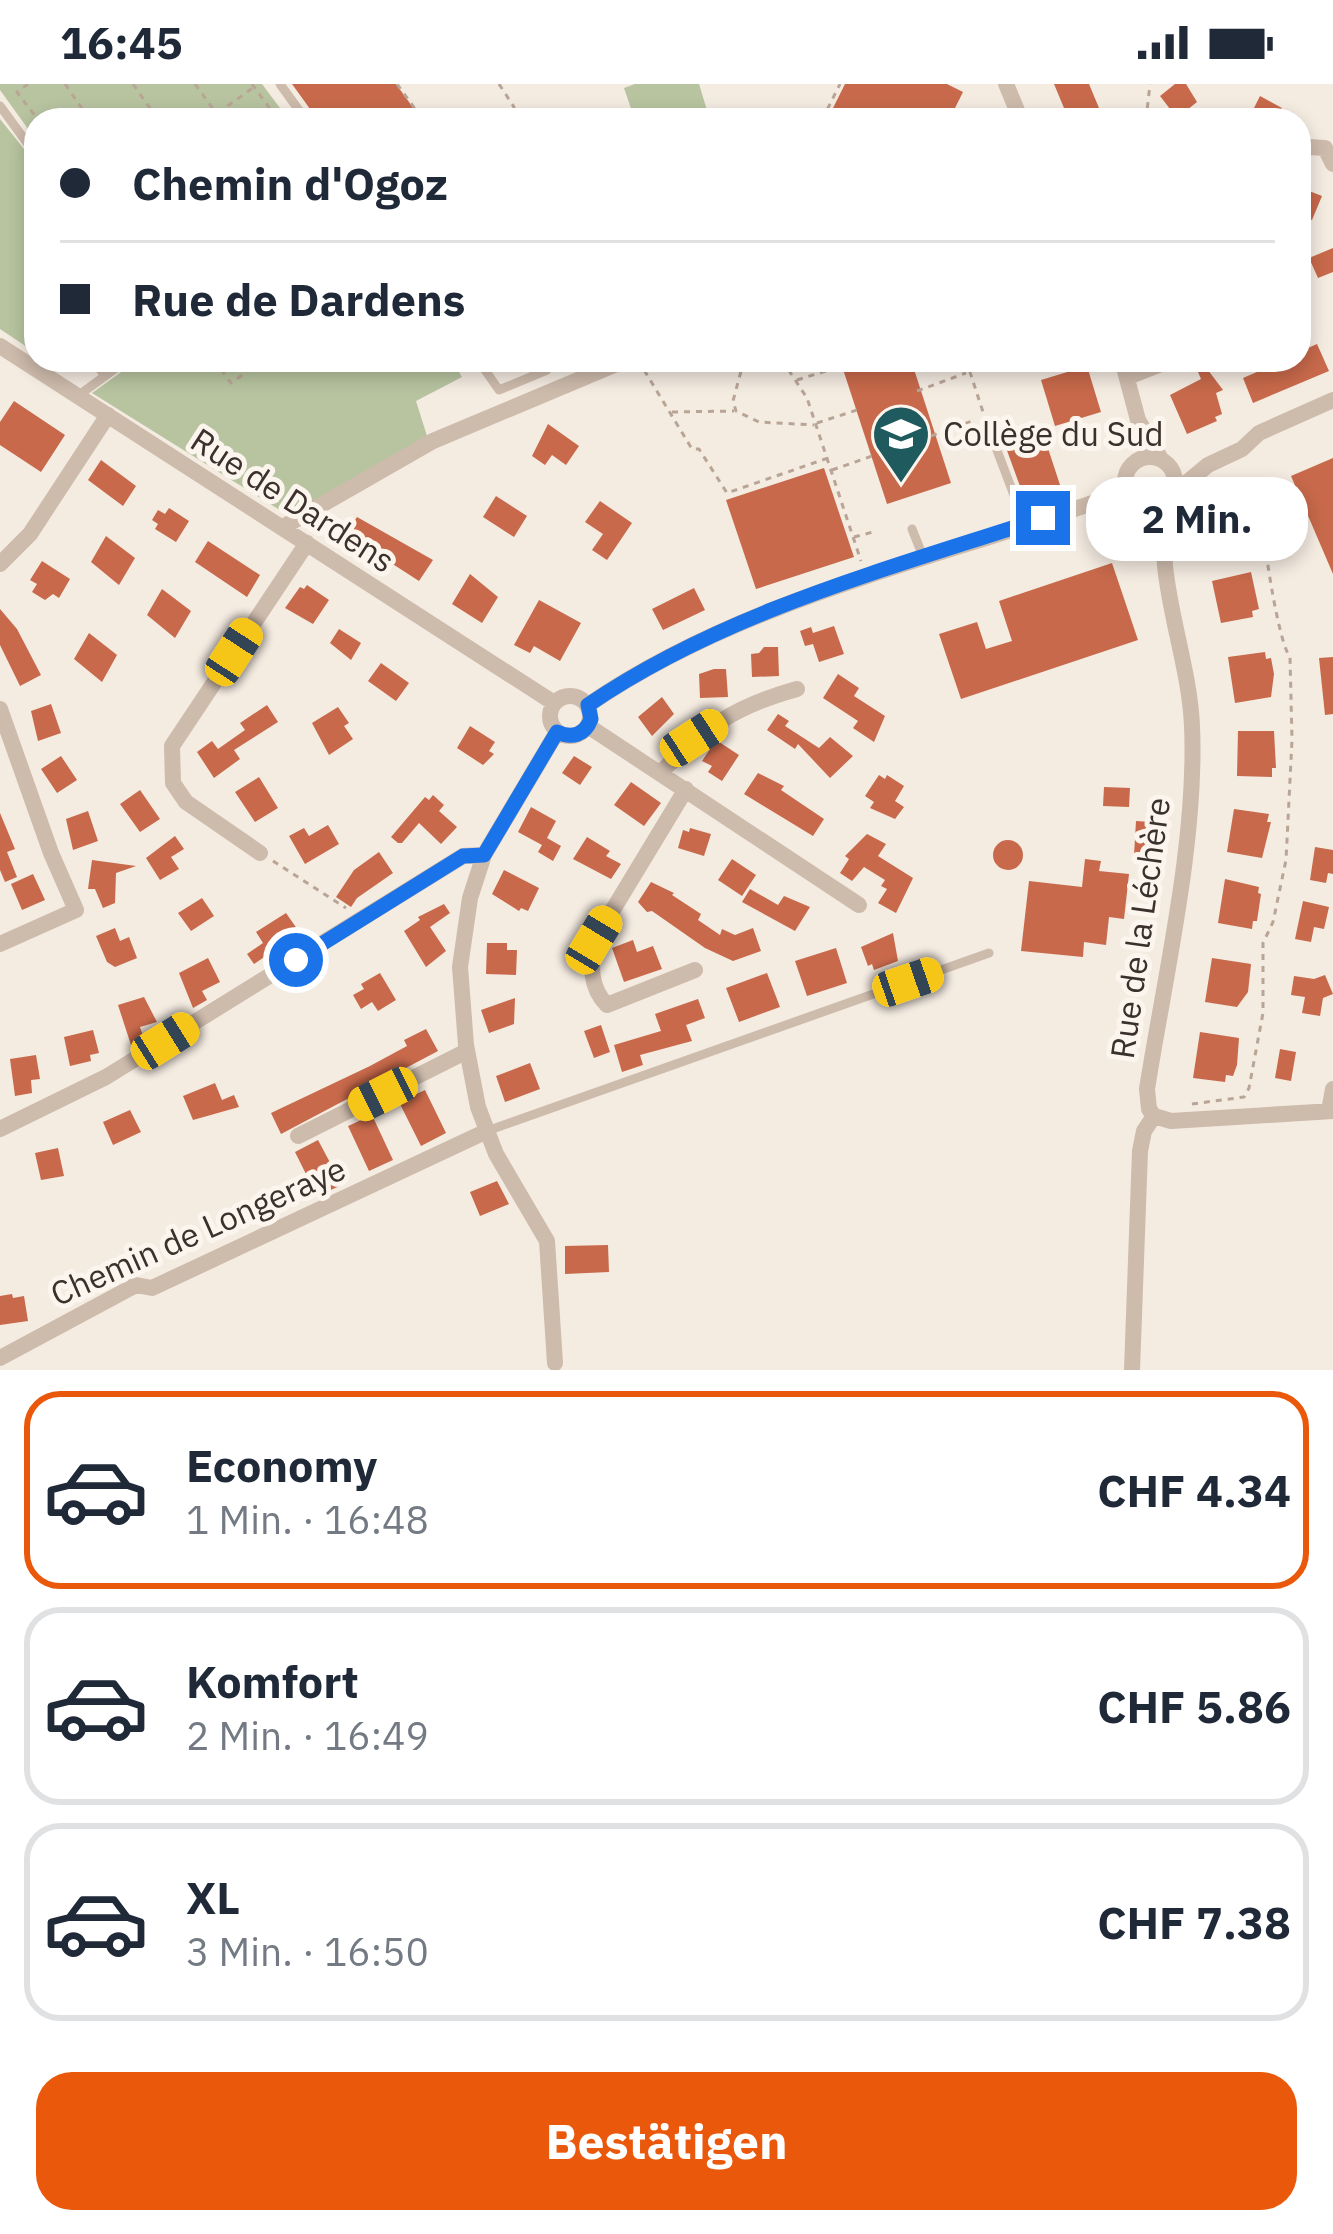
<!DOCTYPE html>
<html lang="de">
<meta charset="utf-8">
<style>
:root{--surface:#fff;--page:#f6f6f7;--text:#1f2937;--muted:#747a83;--line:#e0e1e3;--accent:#ea580c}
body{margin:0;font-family:"IBM Plex Sans",sans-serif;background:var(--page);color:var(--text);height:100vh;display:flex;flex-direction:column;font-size:45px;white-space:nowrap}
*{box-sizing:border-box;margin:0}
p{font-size:39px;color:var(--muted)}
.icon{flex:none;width:66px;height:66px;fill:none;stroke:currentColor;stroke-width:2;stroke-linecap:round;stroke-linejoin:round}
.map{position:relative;height:1286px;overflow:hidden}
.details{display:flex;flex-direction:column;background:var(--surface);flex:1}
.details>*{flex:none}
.top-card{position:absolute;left:24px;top:24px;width:1287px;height:264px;border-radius:36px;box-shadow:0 6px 18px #0003;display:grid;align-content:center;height:264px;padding:0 36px;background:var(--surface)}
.end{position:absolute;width:54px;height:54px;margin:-27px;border:15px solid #1a73e8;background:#fff;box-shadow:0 0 0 6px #fff}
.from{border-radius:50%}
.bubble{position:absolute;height:84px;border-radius:36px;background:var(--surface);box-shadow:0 6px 18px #0003;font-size:39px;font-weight:700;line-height:84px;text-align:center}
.car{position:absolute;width:36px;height:72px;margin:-36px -18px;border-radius:15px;box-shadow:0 0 9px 3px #0007;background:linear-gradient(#f5c518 24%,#345 0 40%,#f5c518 0 76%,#345 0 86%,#f5c518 0)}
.top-card b{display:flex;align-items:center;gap:42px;height:114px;font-size:45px}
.top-card b+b{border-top:3px solid var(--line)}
.top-card i{width:30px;height:30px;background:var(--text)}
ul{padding:21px 0 0;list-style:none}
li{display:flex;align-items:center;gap:36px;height:198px;margin:0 24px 18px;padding:0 12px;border:6px solid var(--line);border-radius:36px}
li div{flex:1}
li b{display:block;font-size:45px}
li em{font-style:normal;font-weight:700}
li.current{border-color:var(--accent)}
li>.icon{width:108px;height:108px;stroke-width:1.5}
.action{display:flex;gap:24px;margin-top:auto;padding:24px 36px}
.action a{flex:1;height:138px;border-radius:36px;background:var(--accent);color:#fff;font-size:48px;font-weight:700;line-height:138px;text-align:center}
.status{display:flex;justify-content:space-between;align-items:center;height:84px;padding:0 60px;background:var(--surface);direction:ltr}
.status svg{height:33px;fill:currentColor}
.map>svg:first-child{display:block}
.green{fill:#b8c4a0}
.building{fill:#c8694b}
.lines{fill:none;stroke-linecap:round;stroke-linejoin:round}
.path{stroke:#b9a596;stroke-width:3;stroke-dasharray:6 6;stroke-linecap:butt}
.lane{stroke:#cdbbac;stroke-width:9}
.street{stroke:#cdbbac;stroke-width:16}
.route{stroke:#1a73e8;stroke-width:15}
.labels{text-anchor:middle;stroke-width:10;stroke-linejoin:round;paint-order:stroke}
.poi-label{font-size:33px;fill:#3b302b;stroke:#fbf5ee;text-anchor:start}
.street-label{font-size:33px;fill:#3b302b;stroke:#fbf5ee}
</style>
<div class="status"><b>16:45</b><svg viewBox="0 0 49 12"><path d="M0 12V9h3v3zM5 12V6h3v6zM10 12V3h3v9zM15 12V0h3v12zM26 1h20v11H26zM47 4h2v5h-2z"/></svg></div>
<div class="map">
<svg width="1333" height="1286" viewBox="0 0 1333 1286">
<rect width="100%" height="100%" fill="#f4ebe1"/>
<path class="green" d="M0 0H262L289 36H36V56L0 6Z
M635 0H699L710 36H635L624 4Z
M0 35 36 80V247L27 263 0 245Z
M138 276H452L462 293 416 317 427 352 291 433 92 309Z"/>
<path class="building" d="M292 0H396L422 36H318Z
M845 0H947L963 8 949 36H827Z
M1054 0H1089L1104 36H1069Z
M1175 0H1186L1197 18 1177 34 1160 12Z
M1260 12 1282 24 1281 27 1298 36H1248Z
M1299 103 1322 112 1312 136 1299 131Z
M1333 164V188L1318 194 1309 174Z
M1317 260 1329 287 1253 319 1243 294 1285 276H1299V268Z
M840 276H911L951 399 887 420Z
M1087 282 1101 328 1055 342 1041 296Z
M1205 282 1223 306 1216 309 1222 330 1215 333 1217 337 1187 350 1170 311 1201 295 1198 288Z
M14 317 65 351 41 388 0 361V338Z
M548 340 579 362 566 381 552 371 545 381 532 372Z
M1043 349 1061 404 1025 416 1005 361Z
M1333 374V490L1291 392Z
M101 376 136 402 123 422 88 396Z
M824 384 854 473 756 505 726 416Z
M496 412 527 432 514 453 483 433Z
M1238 414 1245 450 1238 452 1239 458 1207 465 1198 423Z
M600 417 632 439 607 476 592 466 603 450 585 438Z
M169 424 189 437 176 458 155 445 158 440 152 436 158 426 165 430Z
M357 433 433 476 419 497 346 450Z
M106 452 135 474 119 501 91 478Z
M208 457 260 491 247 513 195 478Z
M42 477 70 495 59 514 53 510 45 516 32 508 37 500 30 496Z
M1112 479 1138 556 961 615 939 550 977 538 986 565 1012 557 999 517Z
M1251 488 1259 525 1252 527 1253 533 1221 539 1212 497Z
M470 490 498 513 482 539 452 520Z
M307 501 329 516 313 540 285 524 300 503 304 505Z
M694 504 705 526 663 546 652 525Z
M162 505 191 527 175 554 147 531Z
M539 516 581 539 560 577 534 562 530 569 514 561Z
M0 525 17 545 41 591 20 602 0 561Z
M834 542 844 570 819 578 813 560 805 562 800 547 811 543 813 549Z
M339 545 361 559 351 576 330 559Z
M89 549 117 571 102 598 74 575Z
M764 563H778L779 592 752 593 751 570 759 569Z
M1265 568 1266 575 1271 574 1274 590 1271 613 1235 619 1228 573Z
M1333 573V630L1325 631 1319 574Z
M381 579 409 599 396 617 368 597Z
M714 585H726L728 613 700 614 699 590Z
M838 590 859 604 854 612 885 632 874 658 853 644 858 637 823 614Z
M662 613 674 630 652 652 638 633Z
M51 620 61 649 38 657 31 627Z
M267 621 278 638 234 666 240 675 214 694 197 668 212 657 218 665 245 646 240 639Z
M338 623 349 639 344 642 353 655 329 671 312 639Z
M778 630 789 637 785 642 819 664 830 653 853 672 830 694 798 660 795 665 767 646Z
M470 642 495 658 489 667 494 670 483 681 457 664Z
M1238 647H1274L1276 684H1272V693L1237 692Z
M716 656 739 671 722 697 708 688 712 682 702 677Z
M61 672 77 696 57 709 41 685Z
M574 672 592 683 580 701 562 689Z
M758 689 784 702 781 706 824 735 813 752 744 710Z
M879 691 885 695 887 691 904 702 895 717 904 723 895 735 870 724 874 718 865 712Z
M259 693 278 724 255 738 235 708Z
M631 698 661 719 644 742 614 721Z
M1104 703 1130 704 1129 723 1103 722Z
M140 706 160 735 140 748 120 720Z
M433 711 444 721 439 727 457 743 441 760 419 739 402 759H398L391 753 425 713 429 716Z
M531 723 556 737 547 754 561 762 553 777 538 768 542 761 518 748Z
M1234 725 1269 730 1267 738H1271L1262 774 1227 768Z
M88 727 98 757 73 766 66 735Z
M0 729 15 765 7 768 17 793 5 798 0 786Z
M1136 737 1167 739 1165 773 1134 771Z
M328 741 339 760 305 780 289 752 304 744 309 752Z
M690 744 711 750 704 772 678 764 683 746 689 748Z
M867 750 886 760 878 772 913 794 896 829 878 819 887 805 881 802 885 796 864 783 852 797 840 789 849 775 845 772Z
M175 752 184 765 171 773 179 785 160 796 146 774Z
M587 753 610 767 606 772 621 780 611 795 573 775Z
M993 771a15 15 0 1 1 30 0a15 15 0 1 1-30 0Z
M1315 763 1333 766V790L1328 789 1326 799 1310 796Z
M379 768 393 789 357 814 351 823 336 813 354 786Z
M732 775 756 791 742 812 718 796Z
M1085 775 1101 777 1099 787 1129 790 1124 835 1109 833 1106 861 1084 858 1083 873 1021 867 1029 797 1082 803Z
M92 776 136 782 116 789 115 819 103 824 95 805H88Z
M504 786 539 804 528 827 521 824 519 827 492 810Z
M33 790 45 816 22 826 11 800Z
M1225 795 1259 803 1258 809 1261 810 1257 837H1253L1252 845 1218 839Z
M651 798 674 809 672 811 701 830 698 836 720 851 722 845 735 851 753 844 761 867 733 877 705 864 652 827 647 828 638 818Z
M750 805 778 821 784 812 810 823 795 847 742 818Z
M202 814 214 832 191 847 178 829Z
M1303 817 1329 823 1324 845 1314 843 1311 858 1295 855Z
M444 820 450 829 430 843 446 867 426 883 404 847 420 836 418 833Z
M286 829 300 849 254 880 247 870 263 859 256 848Z
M115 844 120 857 129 853 137 874 115 883 107 878 96 852Z
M893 849 898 877 874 886 872 880 868 882 861 863Z
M633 856 637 868 653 862 662 885 624 898 612 864Z
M487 859H507V866H517L516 891 486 890Z
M836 864 847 899 807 912 795 877Z
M208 874 220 898 202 907 207 916 193 924 179 889Z
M1212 874 1251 880 1248 908 1237 923 1205 918Z
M380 889 396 916 378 927 372 918 361 925 353 911 364 905 361 900Z
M767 889 780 923 739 938 726 904Z
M1325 891 1333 910 1323 914 1320 932 1302 929 1305 913 1291 911 1294 892 1314 895Z
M144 913 157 938 140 943 144 955 131 961 118 921Z
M515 914 514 940 489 949 481 926Z
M698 915 705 934 686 941 692 957 640 971 643 981 622 988 614 961 661 947 655 930Z
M601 941 610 968 594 974 584 947Z
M426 945 438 967 281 1050 271 1029 370 982 407 962 404 956Z
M93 946 99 969 90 971 91 977 70 982 64 953Z
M1200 948 1239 954 1237 981 1233 992 1226 991 1225 998 1193 994Z
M1280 965 1296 968 1291 997 1275 994Z
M36 971 40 995 31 996 32 1009 15 1012 10 975Z
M530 979 540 1005 505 1018 496 992Z
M215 999 222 1016 234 1011 239 1023 193 1036 183 1012Z
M425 1006 446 1049 421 1062 399 1018Z
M130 1026 141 1048 113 1061 103 1038Z
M372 1031 393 1076 369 1087 348 1042Z
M318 1056 342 1101 317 1112 295 1068Z
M58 1064 64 1092 41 1096 35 1069Z
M497 1097 509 1120 480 1132 470 1108Z
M608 1161 609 1188 565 1190V1162Z
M12 1210 13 1214 24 1212 28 1237 0 1241V1212Z"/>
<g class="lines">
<path class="path" d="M28 0 17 8 38 36
M65 0 90 36
M133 0 158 36
M195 0 221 36
M252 0 278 36
M397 0 423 36
M499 0 514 23 509 36
M798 28 814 36
M208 36 254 3
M822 36 840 0
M1146 36 1150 0
M214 276 231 299 263 276
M638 276 692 365H699L727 409 828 374
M744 276 733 317 736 327 759 338 814 341
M782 276 807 314 861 477
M966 276 984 331
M797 296 845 281
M917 307 966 289
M672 328 734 327
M817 339 860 325
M931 352 975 336
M832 386 875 371
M854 453 873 448
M273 777 346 824
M1192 1020 1244 1013 1249 1004 1263 929V859L1273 838 1286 776 1292 656 1290 573C1276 555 1257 419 1260 393"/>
<path class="lane" d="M280 0 306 36
M0 22 36 71
M93 276 105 292
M478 276 499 306 547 286 540 276
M79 311 127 276
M987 340 1025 440
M912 445 924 475
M487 1047 989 869"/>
<path class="street" d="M1006 0 1021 36
M1299 67 1309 63 1325 64 1333 80
M0 262 554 619
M1122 276 1138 336 1161 375
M1128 293 1171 276
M1125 398a25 25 0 1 1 50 0a25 25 0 1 1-50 0Z
M1172 411 1208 381 1242 365 1259 349 1333 316
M1136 420 1162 467
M283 443 433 357 621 278
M0 480 30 450 108 331
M550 632a20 20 0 1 1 40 0a20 20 0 1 1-40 0Z
M588 621C748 511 946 474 1126 407
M0 625 51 769 76 826 0 860
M588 642 859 821
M660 689C707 643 732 623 797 605
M686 705 594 857C591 881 589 903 607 921L695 886
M260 769 186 718 173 699 172 662 307 459
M1329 1027 1333 1005
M1154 1032 1149 1025 1147 1005C1165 891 1197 757 1192 642 1189 568 1151 489 1168 415
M1154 1032 1171 1037 1333 1027
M0 1045 106 993 463 772 484 771
M298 1052 467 967
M0 1274 136 1201 152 1204 487 1047
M555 1279 547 1157 496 1070 478 1023 466 961 460 883 470 814 484 771 557 648
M1132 1286 1140 1067 1144 1047 1154 1032"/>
</g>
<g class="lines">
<path class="route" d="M296 876 463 772 484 771 557 648C572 655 585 651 591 635L588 621C724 528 888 485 1043 434"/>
</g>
<defs>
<g id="school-pin" transform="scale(3)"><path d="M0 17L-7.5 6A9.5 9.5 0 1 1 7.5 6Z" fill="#1f5a5e" stroke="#fbf5ee"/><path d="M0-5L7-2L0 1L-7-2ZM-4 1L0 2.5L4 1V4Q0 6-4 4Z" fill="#fff"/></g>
</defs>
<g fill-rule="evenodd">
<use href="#school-pin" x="901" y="350"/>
</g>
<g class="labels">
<g class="poi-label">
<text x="943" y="362">Collège du Sud</text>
</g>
<g class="street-label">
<text transform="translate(293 416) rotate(33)" y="12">Rue de Dardens</text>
<text transform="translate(1140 844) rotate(-82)" y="12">Rue de la Léchère</text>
<text transform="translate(198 1147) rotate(-24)" y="12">Chemin de Longeraye</text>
</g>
</g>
</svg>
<i class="end from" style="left:296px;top:876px"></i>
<i class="end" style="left:1043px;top:434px"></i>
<div class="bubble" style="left:1086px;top:393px;width:222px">2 Min.</div>
<i class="car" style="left:234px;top:568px;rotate:33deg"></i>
<i class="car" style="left:694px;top:654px;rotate:57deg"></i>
<i class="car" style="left:594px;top:856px;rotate:31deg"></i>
<i class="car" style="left:908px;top:898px;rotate:71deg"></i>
<i class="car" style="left:165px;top:957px;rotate:58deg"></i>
<i class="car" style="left:383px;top:1010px;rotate:243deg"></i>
<div class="top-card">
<b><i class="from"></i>Chemin d'Ogoz</b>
<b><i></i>Rue de Dardens</b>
</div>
</div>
<section class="details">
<ul>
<li class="current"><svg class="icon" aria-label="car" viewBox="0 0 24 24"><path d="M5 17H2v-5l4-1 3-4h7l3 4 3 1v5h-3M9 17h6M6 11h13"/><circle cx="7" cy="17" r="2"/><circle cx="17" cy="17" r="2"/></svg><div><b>Economy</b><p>1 Min. · 16:48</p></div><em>CHF 4.34</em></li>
<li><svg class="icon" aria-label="car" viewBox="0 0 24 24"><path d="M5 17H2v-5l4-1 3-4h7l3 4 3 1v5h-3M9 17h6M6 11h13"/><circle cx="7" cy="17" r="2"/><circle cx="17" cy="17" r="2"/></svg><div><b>Komfort</b><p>2 Min. · 16:49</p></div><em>CHF 5.86</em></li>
<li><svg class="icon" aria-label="car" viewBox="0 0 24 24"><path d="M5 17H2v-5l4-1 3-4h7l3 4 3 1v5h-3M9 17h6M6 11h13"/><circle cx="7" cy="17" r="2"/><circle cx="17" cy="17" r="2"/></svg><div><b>XL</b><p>3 Min. · 16:50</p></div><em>CHF 7.38</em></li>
</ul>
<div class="action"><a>Bestätigen</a></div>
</section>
